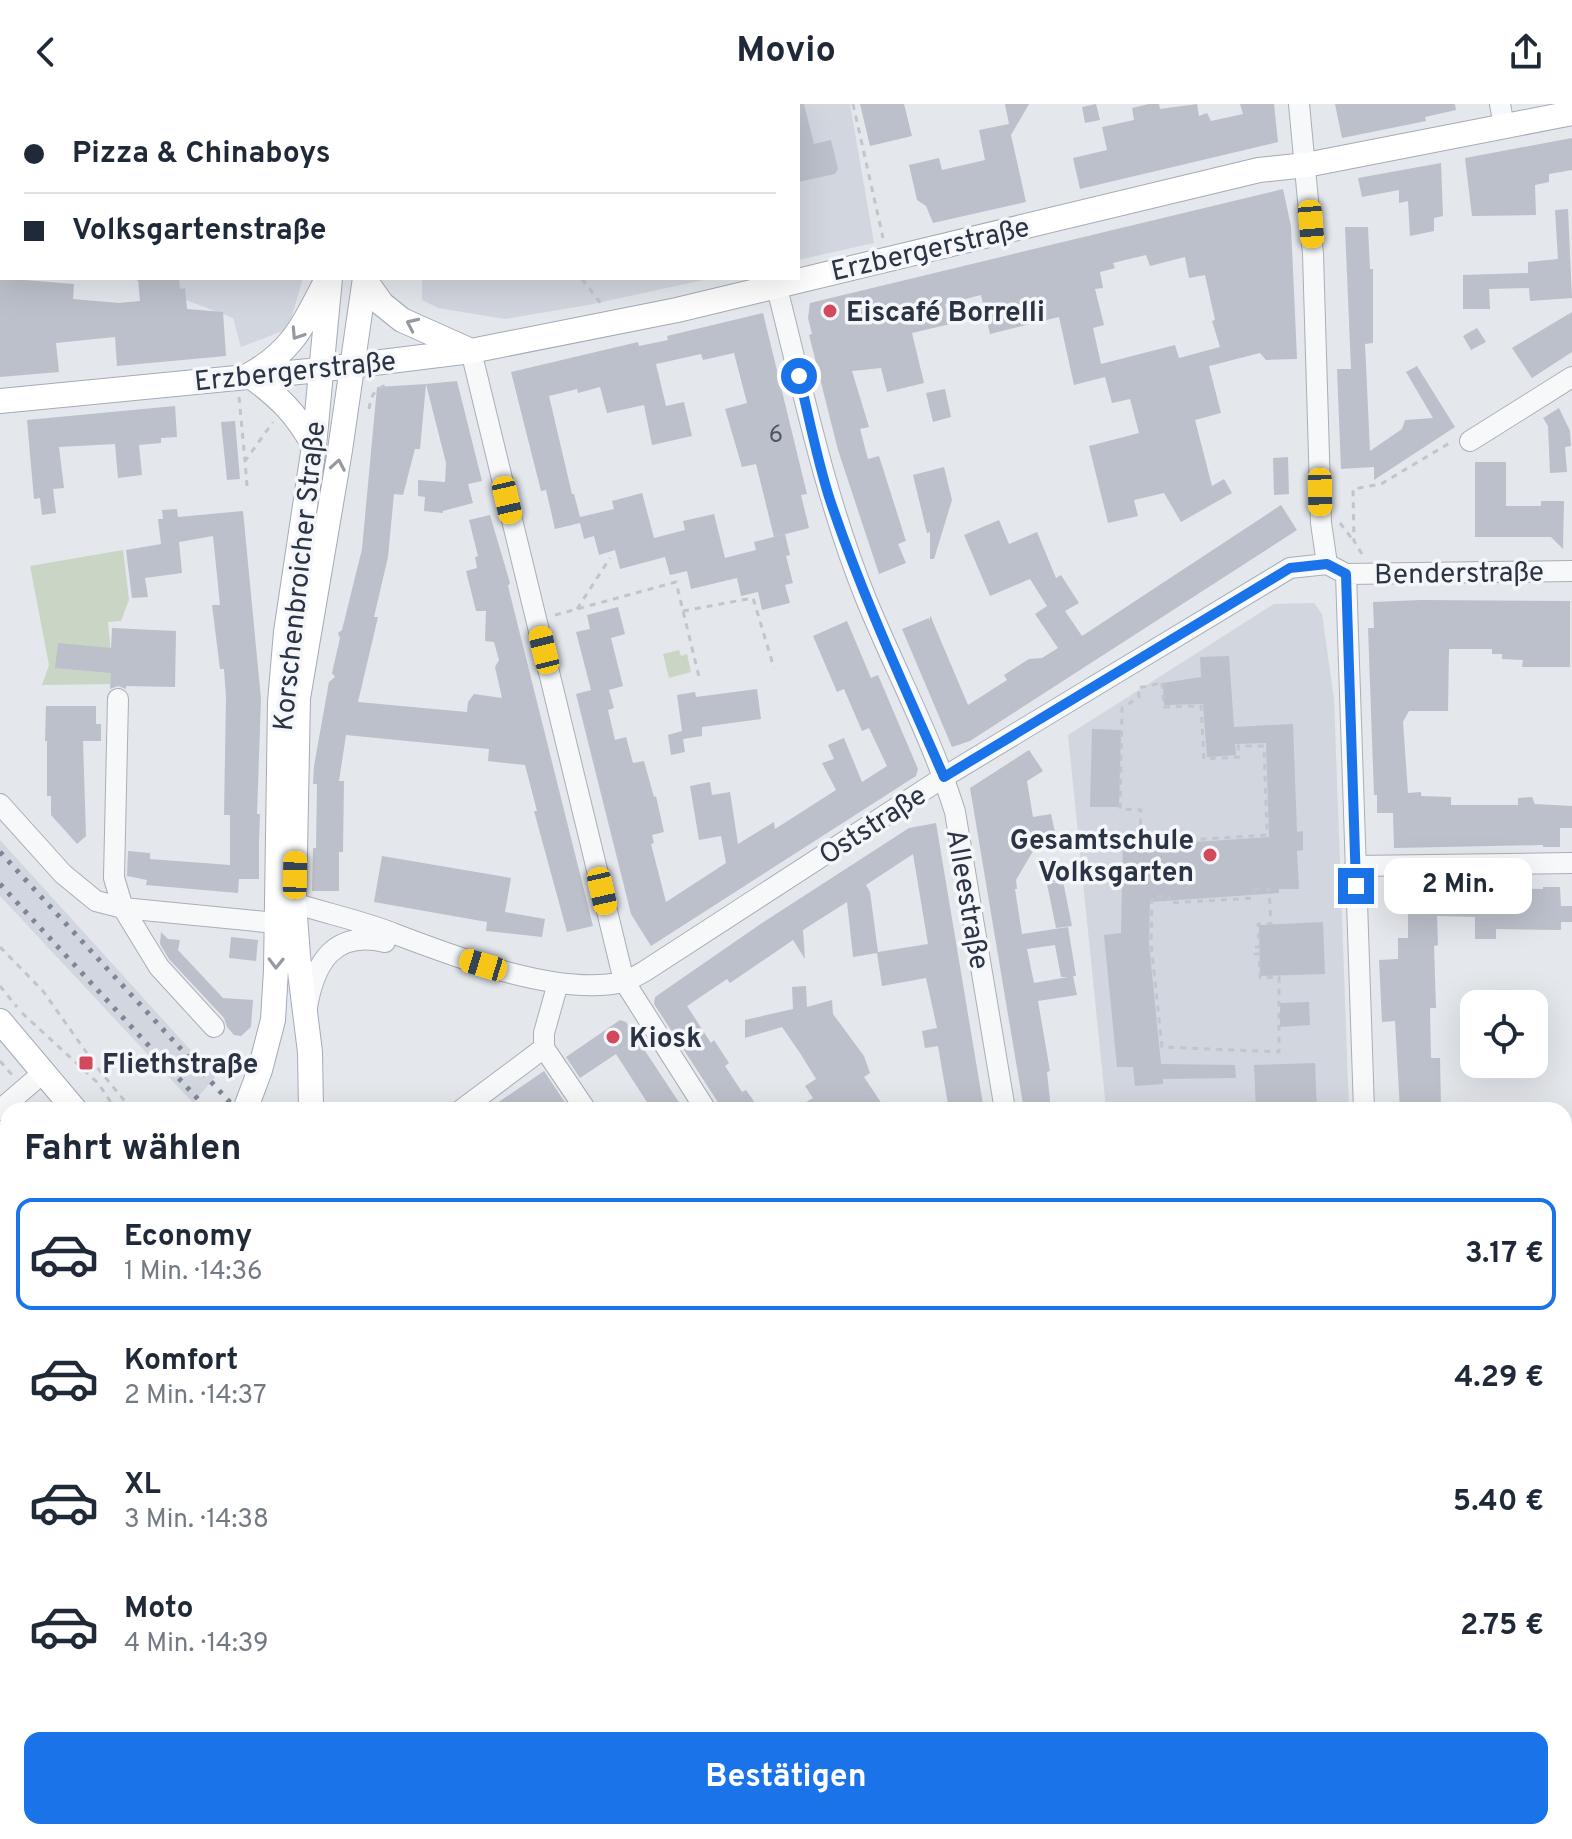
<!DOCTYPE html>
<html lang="de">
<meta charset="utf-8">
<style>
:root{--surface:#fff;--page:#f6f6f7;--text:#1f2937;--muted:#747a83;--line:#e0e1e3;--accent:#1a73e8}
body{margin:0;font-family:Overpass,sans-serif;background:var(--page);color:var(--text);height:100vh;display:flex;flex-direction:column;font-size:30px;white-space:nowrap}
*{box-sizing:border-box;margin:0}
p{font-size:26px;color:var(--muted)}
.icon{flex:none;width:44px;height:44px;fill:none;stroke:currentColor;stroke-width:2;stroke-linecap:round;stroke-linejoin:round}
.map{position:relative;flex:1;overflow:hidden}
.details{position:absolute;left:0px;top:998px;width:1572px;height:738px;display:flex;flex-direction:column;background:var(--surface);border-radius:24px 24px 0 0;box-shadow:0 8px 32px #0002}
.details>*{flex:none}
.hud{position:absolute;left:0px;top:0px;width:800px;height:176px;box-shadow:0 8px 32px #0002;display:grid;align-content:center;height:176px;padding:0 24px;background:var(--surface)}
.tools{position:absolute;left:1460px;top:886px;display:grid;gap:16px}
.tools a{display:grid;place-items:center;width:88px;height:88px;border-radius:16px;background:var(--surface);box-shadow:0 8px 32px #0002;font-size:40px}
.end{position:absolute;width:36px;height:36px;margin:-18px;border:10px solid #1a73e8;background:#fff;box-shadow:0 0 0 4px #fff}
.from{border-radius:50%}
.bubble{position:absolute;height:56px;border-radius:16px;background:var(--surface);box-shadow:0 8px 32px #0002;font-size:26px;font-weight:700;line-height:56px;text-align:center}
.car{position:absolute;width:24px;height:48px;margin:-24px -12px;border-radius:10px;box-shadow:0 0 6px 2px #0007;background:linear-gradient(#f5c518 24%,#345 0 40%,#f5c518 0 76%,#345 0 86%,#f5c518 0)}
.hud b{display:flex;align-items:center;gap:28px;height:76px;font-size:30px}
.hud b+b{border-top:2px solid var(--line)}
.hud i{width:20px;height:20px;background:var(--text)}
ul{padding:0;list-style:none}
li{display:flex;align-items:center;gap:24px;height:112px;margin:0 16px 12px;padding:0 8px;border:4px solid transparent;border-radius:16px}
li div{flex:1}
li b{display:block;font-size:30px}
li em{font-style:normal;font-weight:700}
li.current{border-color:var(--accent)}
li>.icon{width:72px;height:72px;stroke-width:1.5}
h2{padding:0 24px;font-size:36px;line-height:96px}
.primary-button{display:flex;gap:16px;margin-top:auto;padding:16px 24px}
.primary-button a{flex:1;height:92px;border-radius:16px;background:var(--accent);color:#fff;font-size:32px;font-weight:700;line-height:92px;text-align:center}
header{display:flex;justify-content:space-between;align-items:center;height:104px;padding:0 24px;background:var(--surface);font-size:36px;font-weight:700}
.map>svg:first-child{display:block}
.built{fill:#d2d6de}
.green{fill:#c9d6c5}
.building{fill:#bbc0ca;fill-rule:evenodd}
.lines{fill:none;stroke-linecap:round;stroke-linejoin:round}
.minor-casing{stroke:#a9aeb7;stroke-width:22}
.major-casing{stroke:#a3abb8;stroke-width:26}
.path{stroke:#c2c5cb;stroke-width:3;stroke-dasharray:6 6;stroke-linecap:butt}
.minor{stroke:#f7f8fa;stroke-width:20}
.major{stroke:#fff;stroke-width:24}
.rail{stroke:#7d8696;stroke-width:5;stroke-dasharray:4 8;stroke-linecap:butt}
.oneway{stroke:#959aa2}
.route{stroke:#1a73e8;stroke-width:10}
.poi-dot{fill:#d1495b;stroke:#f4f6f9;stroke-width:3}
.labels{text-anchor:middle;stroke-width:7;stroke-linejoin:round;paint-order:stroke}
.number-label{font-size:24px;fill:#4f5766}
.street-label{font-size:28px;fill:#2b3445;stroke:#f4f6f9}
.poi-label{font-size:28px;font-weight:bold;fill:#2b3445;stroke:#f4f6f9;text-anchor:start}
</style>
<header><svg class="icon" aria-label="back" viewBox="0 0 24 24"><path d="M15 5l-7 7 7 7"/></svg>Movio<svg class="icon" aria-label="share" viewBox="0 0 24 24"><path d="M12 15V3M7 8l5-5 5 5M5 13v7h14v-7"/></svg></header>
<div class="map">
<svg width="1572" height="1735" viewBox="0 0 1572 1735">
<rect width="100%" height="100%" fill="#e4e7ec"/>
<path class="built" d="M513 0H850L874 139 798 156V2Z
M129 174H303L288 225 241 243 233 214Z
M422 174H713L588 201 505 215 438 204 422 196Z
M1314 499 1322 510 1334 595 1349 1006H1135L1134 1001 1106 1004 1068 631 1274 500Z
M0 736 215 973 193 999 0 792Z
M480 1728H559L556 1735H478Z"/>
<path class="green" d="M123 446 129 496 121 517 108 518 114 580 42 581 49 561 30 462Z
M679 546 681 552 687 550 691 568 669 574 663 550Z"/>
<path class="building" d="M798 0H804L814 40 831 36 838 65 835 70 798 78Z
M860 0H904L912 32 870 42Z
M1005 0H1029L1011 31 1026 98 933 119 926 102 917 96 909 61 939 54 942 66 985 56 979 26 1009 20Z
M1096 0 1100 16 1085 19 1082 3Z
M1149 0H1159L1160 5 1197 0 1199 12 1207 9 1211 17 1243 10 1240 0H1274L1278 38 1080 85 1073 54 1107 46 1102 23 1134 16 1132 4Z
M1335 0H1455L1456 6 1425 13 1426 17 1342 34Z
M1572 34V66L1549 70V78L1535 81 1536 111 1472 112 1465 54Z
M1441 59 1443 112 1434 114V127L1410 132 1408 97 1399 99V86L1362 93 1358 74Z
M1283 85 1291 122 1297 255 1266 256 1260 249 1209 262 1221 309 1195 316 1212 382 1224 375 1232 389 1181 418 1164 389 1134 396 1138 412 1108 419 1089 342 1139 329 1130 295 1112 299 1105 273 1074 281 1059 213 990 230 981 191 945 200 950 220 912 229 924 279 887 288 881 264 852 267 869 323 860 325 868 355 879 352 906 437 898 440 906 459 879 470 838 346 809 231 812 230 808 214 810 199ZM1146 151 1150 162 1185 153 1189 174 1205 171 1215 216 1212 217 1220 243 1179 254 1175 241 1101 260 1093 224 1104 221 1095 185 1103 184 1100 168 1115 164 1113 159Z
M1568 105 1572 194 1530 197 1529 184 1489 185 1490 205H1463V171L1528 169V158L1558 155 1555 106Z
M1345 123H1368L1370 165H1373V239L1365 240 1370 347 1402 325 1405 316 1433 314 1406 268 1417 262 1455 323 1374 376V363L1341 365 1337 265H1351Z
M0 174 74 180 73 195 119 199 140 197 138 174H179L180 185 185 184 187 205 223 208 226 252 117 262 115 233 56 239 59 268 0 273Z
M1572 208V248L1532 274 1512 244Z
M763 209 807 390 801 391 809 424 774 433 756 360 742 363 725 305 747 299 734 249 703 256 701 250 656 260 666 302 684 298 692 332 652 341 644 301 607 309 600 283 578 289 577 285 549 292 572 390H574L580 413 614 405 612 397 642 389 654 434 685 426 683 417 714 410 725 454 756 446 754 438 785 430 790 451 786 452 793 479 785 481 790 499 762 506 758 488 741 492 737 474 691 485 687 467 670 471 665 453 620 465 615 446 599 451 594 432 584 435 580 419 555 425 546 386 541 387 511 268 638 238 639 242 668 236 667 232Z
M1477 224 1486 238 1471 246 1463 232Z
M457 277 482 377 468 380 473 399 443 407V409L424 407 425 393 418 392V376L445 378 446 359 426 280Z
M426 280 420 345H415L403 391 394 390 388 453 374 513H378L358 598 467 608 468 598 474 590 502 594 495 563 499 556 494 538 485 537 486 507H476L466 467 477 464 475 453 478 452 469 416 490 411 510 479 508 482 593 822 567 828 534 707H537L525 661 488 657 489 645 346 631 339 677H344L343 748H339V787H312L313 744H316L317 680H313L314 662 329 578 335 573 332 569 340 534 338 529 342 526 362 445 377 283Z
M945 285 951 313 933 318 926 289Z
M175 302 177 333 161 334V339L139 341 142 371 118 374 115 340 59 343 64 384 53 385 56 409 42 411 40 394 34 395 27 316Z
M1559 304 1570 327 1571 342 1565 343 1567 368 1550 369 1548 322 1543 314Z
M235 317 240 375 227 376 221 318Z
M1288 353 1289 390 1274 391 1273 354Z
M1475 358H1506V402H1541V397H1564L1563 445 1551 433H1475Z
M944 363 952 396 934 455H930V428L927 429 913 371Z
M1281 401 1297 426 970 637 952 643 902 525 929 514 930 517V511L968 601 1007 576 1004 571 1029 555 1042 554 1058 544 1035 510 1047 502 1030 475 990 492 964 431 999 416 1009 440 1037 428 1056 474 1061 471 1079 499 1065 507 1082 532Z
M177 405 178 413 243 407 261 595 257 710H260L259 738V775H239L238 789 146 781 147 776 127 772 128 747 150 749V755L230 761V711H224L226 593 224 565H220L212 501H220L213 432 179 438 182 469 145 474 148 493 132 494 126 446 161 440 158 415H163L162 406Z
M1421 496 1570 497V563H1522L1523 556 1502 555V550H1492V545H1449L1448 607H1409L1403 618 1408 689 1421 688V692L1451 693V701H1518V694L1532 693 1535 700 1572 702V724H1560V743H1543V741L1394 744 1393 709H1377V691H1374L1368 524H1374L1373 498Z
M618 503 625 530 611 534 623 582 609 586 614 604 608 606 615 636 626 633 633 659 644 657 654 693 656 692 664 728 652 731 654 739 651 740 666 798 726 759 721 732 699 736 690 682 710 678 712 691 730 688 738 740 774 718 775 725 836 686 822 659 834 655 828 641 844 634 862 678 887 662 869 624 862 627 844 585 837 588 813 532 847 517 871 574 878 571 918 665 916 672 651 842 631 810 576 590 591 586 576 528 590 525 587 511Z
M112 524 176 527 175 583 126 582V585L118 582 110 585 111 569 55 564 58 539 111 544Z
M1229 552 1234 623 1293 620 1297 728 1303 727V746L1297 747 1299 785H1279V789L1150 798 1149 840 1161 960 1235 961 1236 974 1163 975V980L1135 982 1133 963H1117L1104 831 1121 829 1123 736H1151V741L1269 733 1266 639 1235 640 1236 651 1207 653 1203 600 1164 601 1163 579 1201 573 1200 553Z
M757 585 761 615 702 623V632L683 635 685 648 671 651 668 631 682 627 677 591 695 588 696 593Z
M46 602H96V620H101V637H83L86 732 77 740 51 711V692H47V637H45Z
M1092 625 1121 626 1119 703H1090Z
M1029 646 1043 667 1027 677 1033 713 1051 710 1055 728 1043 730 1016 776 1017 785H1015L1022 830 1068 823 1076 872H1073L1077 891 1038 897 1050 967 1047 968 1051 1006H1024L970 684ZM1055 841 1061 873H1068L1034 879 1027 845Z
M936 719 984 1006H949L938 942 925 944 922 927 937 924 926 874 882 882 877 849 853 853 847 798 803 826 805 855 793 836 730 879 727 875 687 902 711 939 714 936 729 959 725 962 742 988 746 986 760 1006H723L654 900 655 893 762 819 909 724ZM913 750 928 840 878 848 870 788 866 781Z
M382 752 511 774 505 808 545 815 542 833 486 827 487 818 374 798Z
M1056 761 1059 777 1044 780 1042 764Z
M1063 777 1072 822 1056 824 1047 780Z
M1408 783 1543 785V783H1560L1561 802H1572V818H1561V826L1496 825V835H1475V813L1437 812 1438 841 1434 842 1436 904H1430L1431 954H1440L1441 1006H1400L1395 917 1382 918 1379 856 1398 855V834H1408Z
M1323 818 1325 870 1260 872 1259 821Z
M161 828 168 835 180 836 178 846 223 894 253 896 251 923 241 932 234 931 227 923 224 914 169 855 160 840Z
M231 833 258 836 256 857 229 854Z
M806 882 807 903 832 896 833 910 864 952 870 969 864 973 886 1006H793L813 994 805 982 816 975 800 949 782 923 745 934V916L793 905 792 883Z
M1309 898 1310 921 1280 923V899Z
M620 916 626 918 684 1006H652L616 950 580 974 566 953Z
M1315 959 1317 1006H1256L1254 961Z
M544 967 570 1006H487Z"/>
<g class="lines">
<g class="minor-casing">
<path id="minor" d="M278 0H289
M1299 0 1313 150 1321 419 1327 460
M1500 0 1504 23
M776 180C803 286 825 394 866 495 895 566 932 634 955 708L1005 1006
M471 247 624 877 706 1006
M1470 337 1572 273
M1346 470 1364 1006
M118 595 114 774 123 804 159 863 214 923
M0 700 63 770 96 797 123 804 276 819
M1355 762 1572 759
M294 799C328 810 363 817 395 830 456 853 558 893 623 878 630 876 638 871 645 867L944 673 1290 464 1327 460 1346 470 1572 467
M307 903C315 857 335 826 385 838
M544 944 586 1006
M0 1006 44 968
M461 1006 544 944V929L558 879
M0 1173 8 1169
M0 1350 8 1347
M0 1389 8 1386
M1564 1418 1572 1415
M825 1728 832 1735
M930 1728 937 1735
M1213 1728 1225 1735
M571 1735 574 1728
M758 1735 765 1728
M1125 1735 1129 1728
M1385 1735 1389 1728"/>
</g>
<g class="major-casing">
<path id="major" d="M347 2V0
M381 2V0
M365 176 382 200 402 216 469 246
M251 270C293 246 304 220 325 179
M249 271C279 293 296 309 314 342
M0 297 309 267 471 247 677 206 1259 66 1306 61 1572 9
M0 917 75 1006
M245 1006 260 966 273 916 276 866 280 598 286 528 314 342 330 174
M311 1006 310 948 298 852 294 799 298 594 340 346 365 174
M1564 1548 1572 1551
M1564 1567 1572 1570
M65 1735 67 1728
M83 1735 85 1728"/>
</g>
<path class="path" d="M853 0 883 134
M582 175 602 201
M239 293 245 357
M369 305C372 288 374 287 388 280
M247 382 245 357 273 318
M1340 419 1353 436
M1362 450 1354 437 1353 385 1381 380 1453 337
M577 505 610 454
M683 507 753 494 774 564
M555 511 676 478 700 577
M1162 579 1164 603 1201 602 1204 655 1239 653 1238 642H1264L1267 731 1155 738V733H1140L1141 706 1120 705 1122 604 1139 593 1138 584Z
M1254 785H1269L1271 820H1258L1259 843H1255V850H1259L1260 874 1279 873V948L1162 943 1151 840 1152 793 1169 791V799L1254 794Z
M0 843 43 887 96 962 132 1006
M0 882 17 903
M22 909 98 979 116 1006
M0 957 13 972
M397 1735 400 1728"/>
<use href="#minor" class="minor"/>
<use href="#major" class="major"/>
<path class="rail" d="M0 748 237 1006
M0 780 208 1006
M1564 1511 1572 1513
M869 1728 875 1735"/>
</g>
<defs><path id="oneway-chevron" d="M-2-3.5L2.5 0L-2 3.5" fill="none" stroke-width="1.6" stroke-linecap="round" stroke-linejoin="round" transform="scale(2)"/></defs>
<g class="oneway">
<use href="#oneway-chevron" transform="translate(412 220) rotate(-155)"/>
<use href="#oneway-chevron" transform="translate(297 230) rotate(123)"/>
<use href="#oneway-chevron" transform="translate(338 361) rotate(-80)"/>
<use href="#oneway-chevron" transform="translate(276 859) rotate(91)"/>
</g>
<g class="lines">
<path class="route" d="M799 272C809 313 817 356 830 396 862 491 904 582 944 673L1290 464 1327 460 1346 470 1356 782"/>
</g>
<g class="poi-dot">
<circle cx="830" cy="207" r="8"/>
<circle cx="1210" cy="751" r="8"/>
<circle cx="613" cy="933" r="8"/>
<rect x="78" y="951" width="16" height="16" rx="4"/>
</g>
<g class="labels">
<g class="number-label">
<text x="776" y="338">6</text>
</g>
<g class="street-label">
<text transform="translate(930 144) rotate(-13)" y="10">Erzbergerstraße</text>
<text transform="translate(295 266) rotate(-6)" y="10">Erzbergerstraße</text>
<text transform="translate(1459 468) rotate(-1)" y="10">Benderstraße</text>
<text transform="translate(298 472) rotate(-84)" y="10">Korschenbroicher Straße</text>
<text transform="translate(872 720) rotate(-33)" y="10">Oststraße</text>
<text transform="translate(969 795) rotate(80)" y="10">Alleestraße</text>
</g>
<g class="poi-label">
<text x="846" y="217">Eiscafé Borrelli</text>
<text x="1194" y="745" text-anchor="end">Gesamtschule<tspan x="1194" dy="32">Volksgarten</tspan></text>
<text x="629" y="943">Kiosk</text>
<text x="102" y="969">Fliethstraße</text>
</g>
</g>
</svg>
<div class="tools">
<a><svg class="icon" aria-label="locate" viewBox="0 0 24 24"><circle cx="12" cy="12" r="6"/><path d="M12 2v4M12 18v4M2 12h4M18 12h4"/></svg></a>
</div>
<i class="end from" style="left:799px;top:272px"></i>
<i class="end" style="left:1356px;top:782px"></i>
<div class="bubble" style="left:1384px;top:754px;width:148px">2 Min.</div>
<i class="car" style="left:1311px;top:120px;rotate:175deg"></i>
<i class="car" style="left:1320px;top:388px;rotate:179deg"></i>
<i class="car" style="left:507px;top:396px;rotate:167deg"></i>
<i class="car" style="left:544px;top:546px;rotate:346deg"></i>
<i class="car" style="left:295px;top:771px;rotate:1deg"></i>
<i class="car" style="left:602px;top:787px;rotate:167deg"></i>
<i class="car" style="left:483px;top:861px;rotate:287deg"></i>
<div class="hud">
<b><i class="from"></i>Pizza &amp; Chinaboys</b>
<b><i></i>Volksgartenstraße</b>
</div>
<section class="details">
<h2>Fahrt wählen</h2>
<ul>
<li class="current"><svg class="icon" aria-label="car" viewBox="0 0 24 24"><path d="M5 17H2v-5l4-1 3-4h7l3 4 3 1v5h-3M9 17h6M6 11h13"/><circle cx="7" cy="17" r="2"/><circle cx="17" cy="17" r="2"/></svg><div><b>Economy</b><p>1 Min. · 14:36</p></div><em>3.17 €</em></li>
<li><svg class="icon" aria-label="car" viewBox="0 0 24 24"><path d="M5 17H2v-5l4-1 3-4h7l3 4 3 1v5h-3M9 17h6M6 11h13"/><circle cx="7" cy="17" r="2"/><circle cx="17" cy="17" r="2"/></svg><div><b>Komfort</b><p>2 Min. · 14:37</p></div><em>4.29 €</em></li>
<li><svg class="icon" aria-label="car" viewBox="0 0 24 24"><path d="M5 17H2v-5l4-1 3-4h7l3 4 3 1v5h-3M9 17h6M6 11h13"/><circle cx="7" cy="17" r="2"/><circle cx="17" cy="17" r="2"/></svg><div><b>XL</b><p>3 Min. · 14:38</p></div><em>5.40 €</em></li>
<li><svg class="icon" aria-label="car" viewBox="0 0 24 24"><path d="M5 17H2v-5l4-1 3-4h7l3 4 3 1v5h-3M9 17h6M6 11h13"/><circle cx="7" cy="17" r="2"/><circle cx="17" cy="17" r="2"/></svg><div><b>Moto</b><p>4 Min. · 14:39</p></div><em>2.75 €</em></li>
</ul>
<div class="primary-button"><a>Bestätigen</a></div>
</section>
</div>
